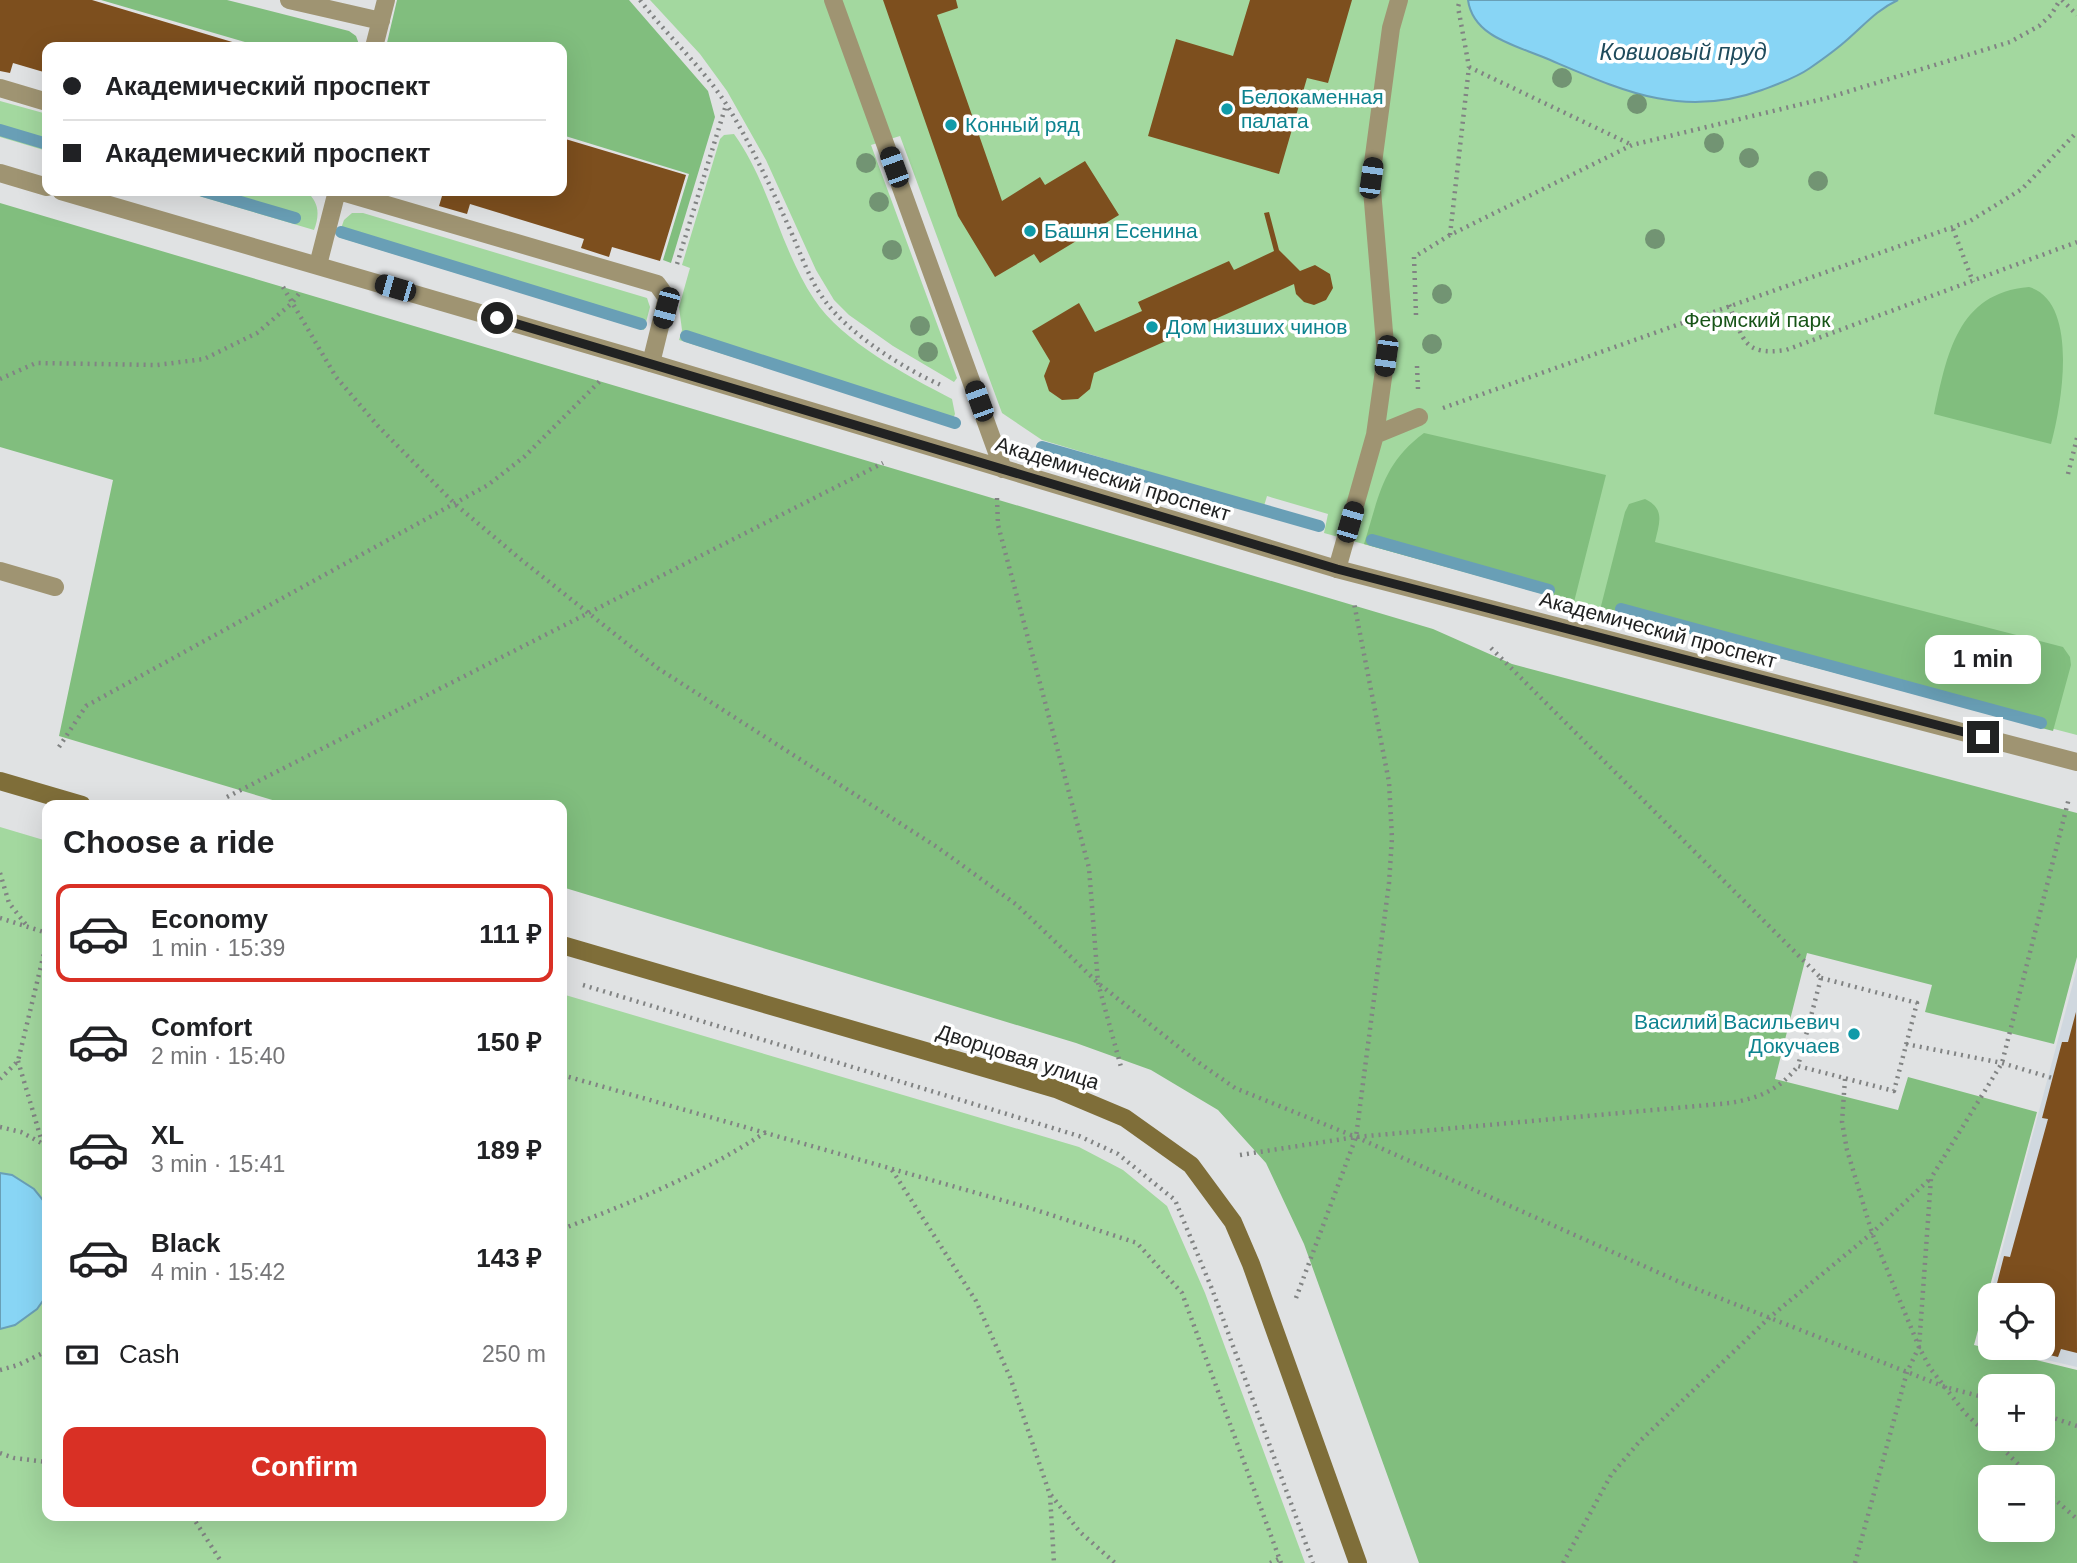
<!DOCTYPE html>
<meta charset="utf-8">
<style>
:root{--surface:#fff;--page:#f6f6f6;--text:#202124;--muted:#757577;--line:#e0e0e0;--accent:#d93025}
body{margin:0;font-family:Arial,sans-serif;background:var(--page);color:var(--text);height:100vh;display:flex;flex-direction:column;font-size:26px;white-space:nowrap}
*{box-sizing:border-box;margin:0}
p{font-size:23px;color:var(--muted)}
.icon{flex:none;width:38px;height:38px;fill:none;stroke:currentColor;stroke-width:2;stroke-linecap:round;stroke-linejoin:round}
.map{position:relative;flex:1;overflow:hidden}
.drawer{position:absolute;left:42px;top:800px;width:525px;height:721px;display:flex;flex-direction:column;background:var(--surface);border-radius:14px;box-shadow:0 7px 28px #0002}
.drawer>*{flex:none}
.guide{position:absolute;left:42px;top:42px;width:525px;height:154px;border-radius:14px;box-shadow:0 7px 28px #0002;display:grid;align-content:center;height:154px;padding:0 21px;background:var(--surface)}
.fabs{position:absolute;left:1978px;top:1283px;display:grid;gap:14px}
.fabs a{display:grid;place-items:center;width:77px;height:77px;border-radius:14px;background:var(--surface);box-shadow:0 7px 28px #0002;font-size:35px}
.end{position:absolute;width:32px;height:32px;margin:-16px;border:9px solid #212222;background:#fff;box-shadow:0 0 0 4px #fff}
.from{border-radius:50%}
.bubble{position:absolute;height:49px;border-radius:14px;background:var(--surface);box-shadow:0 7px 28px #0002;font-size:23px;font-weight:700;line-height:49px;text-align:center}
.car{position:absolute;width:21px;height:42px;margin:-21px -10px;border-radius:9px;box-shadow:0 0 5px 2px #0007;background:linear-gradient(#222 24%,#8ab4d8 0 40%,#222 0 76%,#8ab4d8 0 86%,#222 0)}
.guide b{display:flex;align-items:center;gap:24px;height:66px;font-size:26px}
.guide b+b{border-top:2px solid var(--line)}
.guide i{width:18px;height:18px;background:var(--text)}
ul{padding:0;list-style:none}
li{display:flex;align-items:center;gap:21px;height:98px;margin:0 14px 10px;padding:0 7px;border:4px solid transparent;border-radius:14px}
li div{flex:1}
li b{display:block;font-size:26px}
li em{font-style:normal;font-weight:700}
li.on{border-color:var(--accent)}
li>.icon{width:63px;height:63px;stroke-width:1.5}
h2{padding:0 21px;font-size:32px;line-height:84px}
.pay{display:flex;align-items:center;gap:18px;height:77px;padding:0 21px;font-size:26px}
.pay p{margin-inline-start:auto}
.primary-button{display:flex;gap:14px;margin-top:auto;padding:14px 21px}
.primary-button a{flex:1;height:80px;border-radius:14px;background:var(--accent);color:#fff;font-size:28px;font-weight:700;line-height:80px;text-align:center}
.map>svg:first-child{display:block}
.built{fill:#d0d8df}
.green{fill:#a3d89f}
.forest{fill:#81be7e;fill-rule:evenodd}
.water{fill:#88d5f5;stroke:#699fb6;stroke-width:2}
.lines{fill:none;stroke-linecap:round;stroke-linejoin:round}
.stream{stroke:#699fb6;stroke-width:12}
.building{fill:#7d4f1e}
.path{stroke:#818383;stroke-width:4.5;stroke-dasharray:2 5;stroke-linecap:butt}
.lane{stroke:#9f9472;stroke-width:18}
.street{stroke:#9f9472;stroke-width:18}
.secondary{stroke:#7f6e39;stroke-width:18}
.tree{fill:#729473}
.route{stroke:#212222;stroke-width:9}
.culture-dot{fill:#0f9aa8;stroke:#fff;stroke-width:2.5}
.labels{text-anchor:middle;stroke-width:7;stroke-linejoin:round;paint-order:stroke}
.culture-label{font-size:21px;fill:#0d838f;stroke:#fff;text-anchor:start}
.park-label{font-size:21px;fill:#185518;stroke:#fff}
.street-label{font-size:21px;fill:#212222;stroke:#fff}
.water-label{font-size:23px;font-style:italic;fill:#1f4b5c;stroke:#fff}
</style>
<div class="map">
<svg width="2077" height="1563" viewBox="0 0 2077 1563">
<rect width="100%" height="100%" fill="#e0e2e3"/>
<path class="built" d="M2077 968V1367L1995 1348H2042V1295H1990Z"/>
<path class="green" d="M650 0H2077V735L1600 610 1324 533 1328 514 1267 496 1264 506 1042 440 1002 413 900 136 871 145 957 378 954 382 893 346 849 315 834 300 816 270 766 160 727 91 700 54Z
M0 101 47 114V151L0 137Z
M734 134C770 184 780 248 814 299 842 342 908 376 952 399L955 414 950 426 679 340 682 330 679 307 690 268 682 265 720 139 724 135Z
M182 191H306C319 202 320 214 314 230Z
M352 213H363L647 298 650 307 644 330 338 237 344 220Z
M0 827 47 841V1516H562V994L1079 1147 1123 1170 1167 1206 1205 1293 1305 1563H0Z"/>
<path class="forest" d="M101 0H227L349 31 356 36 360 47H262Z
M397 0H629L708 91 715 117 671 263 663 260 689 174 562 135V47H386Z
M0 203 1433 629 1512 664 2077 813V957L2054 1044 1925 1012 1932 985 1807 953 1775 1079 1898 1110 1908 1077 2037 1112 1974 1345 2077 1370V1563H1419L1304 1244 1266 1163 1218 1110 1151 1070 1076 1043 562 887V805H289L59 736 113 480 0 447ZM2042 1386V1438H1990V1386ZM2042 1477V1530H1990V1477Z
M2029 287C2077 301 2064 396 2051 444L1934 414C1947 355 1957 293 2029 287Z
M1424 433 1606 475 1574 602 1364 544C1379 497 1382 464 1424 433Z
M1645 499C1666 509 1659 524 1655 542L2063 647 2070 657 2071 665 2053 731 1600 610 1625 512 1629 504Z"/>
<path class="water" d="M1468 0H1898C1878 9 1865 24 1848 39 1837 49 1823 59 1810 68 1796 78 1778 84 1762 90 1680 120 1619 89 1543 57 1514 45 1473 36 1468 0Z
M0 1173 12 1175 34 1189 47 1205V1295L37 1309 15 1325 0 1329Z"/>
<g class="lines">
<path class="stream" d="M0 130 47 144
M203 191 295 218
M341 232 641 324
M686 336 955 423
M1042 447 1319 526
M1372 540 1549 590
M1621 609 2041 723"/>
</g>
<path class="building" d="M0 0H92L249 47H47V73L13 63 10 73 0 71Z
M883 0H956L958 8 937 15 1002 201 1040 177 1045 185 1085 161 1119 215 1040 263 1034 254 995 277 958 216Z
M1250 0H1352L1328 83 1307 78 1279 174 1148 136 1176 39 1233 56Z
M562 138 686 175 660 261 612 247 609 257 581 248 584 239 470 204 467 214 439 206 442 196 427 191H562Z
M1269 212 1279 250 1300 271 1315 265 1330 274 1333 288 1326 300 1314 305 1304 302 1296 294 1294 284 1094 373 1090 389 1078 399 1062 400 1049 391 1044 376 1050 361 1032 331 1079 303 1095 332 1142 311 1138 302 1229 261 1234 270 1274 251 1264 213Z
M2076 1012 2077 1353 2061 1349 2058 1357 2023 1349 2042 1348V1295H1994L2004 1256 2010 1257 2048 1119 2042 1118 2062 1042H2068Z
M1989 1312H1990V1341L1982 1339Z"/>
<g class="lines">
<path class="path" d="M640 0C668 37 703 67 728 107 751 145 770 185 788 225 800 251 808 278 825 301 849 334 904 369 941 385
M2062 0 2077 15
M1469 67 1632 145
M1953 229 1973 282
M1450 235 1469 67 1458 7 1460 0
M677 264 726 105
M283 287 336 377 378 426 455 504 519 558 659 669 937 847 1017 905 1098 983 1195 1060 1235 1088 1356 1137 1684 1284 1945 1387 1990 1399
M1729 305C1744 340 1743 356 1786 350L2077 242
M1416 315 1414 257 1450 235 1632 145 1827 98 2010 42 2039 26 2051 15 2060 0
M1417 366 1418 389
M0 379 36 363 157 365 204 359 257 333 291 304 301 291
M1443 408 1970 221 2022 189 2077 132
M2068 474 2077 438
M997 498 998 525 1089 868 1098 983 1121 1067
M1491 648 1821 978
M59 747 86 706 488 485 524 457 601 380
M227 797 883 463
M0 873 9 903 27 926
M0 918 47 933
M1821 978 1917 1003 1894 1091 1798 1066Z
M583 985 1079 1136 1118 1154 1175 1200 1212 1289 1313 1563
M1906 1044 2002 1063 2052 1078
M18 1061 42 1142
M562 1075 1033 1209 1137 1243 1182 1293 1281 1563
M0 1079 18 1061 47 941
M1845 1079 1842 1122 1847 1150 1872 1233 1919 1347 1930 1368 1965 1413 1990 1437
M0 1127 21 1132 47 1146
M1240 1155 1356 1137 1730 1103C1759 1098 1779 1090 1798 1066
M892 1170 976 1301 1010 1377 1050 1495 1054 1563
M562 1229C633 1202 702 1174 766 1132
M1296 1298 1356 1137 1389 883 1392 838 1389 782 1354 603
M0 1370 18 1365 47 1351
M2042 1414 2077 1426
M1992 1438 2031 1477
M0 1453 14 1458 47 1462
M2042 1488 2077 1519
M1051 1495 1080 1532 1115 1563
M192 1516 222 1563
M1270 1563 1279 1559
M1563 1563 1611 1475 1640 1441 1770 1317 1872 1233 1931 1178
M1855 1563 1907 1372 1919 1347 1931 1178 2002 1063 2069 798"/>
<path class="lane" d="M289 0 381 21
M833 0 1003 469
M374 47 386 0
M0 88 47 102
M339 191 657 284 667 298 651 363
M318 265 337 191
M1375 435 1419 417
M1337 569 1375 435 1386 356 1371 178 1391 28 1399 0
M0 571 55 587"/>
<path class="street" d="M0 173 47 187
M61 191 651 363 1337 569 2077 762"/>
<path class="secondary" d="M0 781 82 805
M562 945 1056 1089 1125 1118 1191 1165 1233 1222 1251 1264 1358 1563"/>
</g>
<g class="tree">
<circle cx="1562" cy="78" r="10"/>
<circle cx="1637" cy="104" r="10"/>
<circle cx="1714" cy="143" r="10"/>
<circle cx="1749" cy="158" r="10"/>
<circle cx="866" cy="163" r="10"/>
<circle cx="1818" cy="181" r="10"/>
<circle cx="879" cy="202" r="10"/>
<circle cx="1655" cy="239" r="10"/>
<circle cx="892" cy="250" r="10"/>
<circle cx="1442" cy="294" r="10"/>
<circle cx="920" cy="326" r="10"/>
<circle cx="1432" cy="344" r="10"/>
<circle cx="928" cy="352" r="10"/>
</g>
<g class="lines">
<path class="route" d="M497 318 1337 569 1983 737"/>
</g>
<g class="culture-dot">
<circle cx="1227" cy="109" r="7"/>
<circle cx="951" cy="125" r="7"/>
<circle cx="1030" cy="231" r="7"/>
<circle cx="1152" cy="327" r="7"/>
<circle cx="1854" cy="1034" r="7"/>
</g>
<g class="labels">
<g class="culture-label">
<text x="1241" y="104">Белокаменная<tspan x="1241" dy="24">палата</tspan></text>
<text x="965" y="132">Конный ряд</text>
<text x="1044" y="238">Башня Есенина</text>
<text x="1166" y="334">Дом низших чинов</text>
<text x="1840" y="1029" text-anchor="end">Василий Васильевич<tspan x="1840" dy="24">Докучаев</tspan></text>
</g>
<g class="park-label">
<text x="1757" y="327">Фермский парк</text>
</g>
<g class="street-label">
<text transform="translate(1113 479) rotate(17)" y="7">Академический проспект</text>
<text transform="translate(1658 630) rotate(15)" y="7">Академический проспект</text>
<text transform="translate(1018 1057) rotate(18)" y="7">Дворцовая улица</text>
</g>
<g class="water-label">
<text x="1683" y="60">Ковшовый пруд</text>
</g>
</g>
</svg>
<div class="fabs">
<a><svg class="icon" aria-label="locate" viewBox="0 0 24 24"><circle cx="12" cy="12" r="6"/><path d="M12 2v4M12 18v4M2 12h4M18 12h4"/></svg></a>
<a>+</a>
<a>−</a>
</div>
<i class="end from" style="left:497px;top:318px"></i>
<i class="end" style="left:1983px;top:737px"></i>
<div class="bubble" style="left:1925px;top:635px;width:116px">1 min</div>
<i class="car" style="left:894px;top:167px;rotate:340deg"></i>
<i class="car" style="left:1371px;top:178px;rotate:8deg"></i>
<i class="car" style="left:395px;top:288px;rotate:286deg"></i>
<i class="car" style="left:666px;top:308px;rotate:195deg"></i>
<i class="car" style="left:1386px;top:356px;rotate:188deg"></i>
<i class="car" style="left:979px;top:401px;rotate:340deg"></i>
<i class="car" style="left:1350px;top:522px;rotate:16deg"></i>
<div class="guide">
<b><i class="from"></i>Академический проспект</b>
<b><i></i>Академический проспект</b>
</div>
<section class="drawer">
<h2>Choose a ride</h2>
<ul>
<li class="on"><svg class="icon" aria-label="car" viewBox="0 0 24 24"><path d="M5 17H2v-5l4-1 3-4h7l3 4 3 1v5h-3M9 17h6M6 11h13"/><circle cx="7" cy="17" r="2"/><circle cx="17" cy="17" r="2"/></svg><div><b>Economy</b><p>1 min · 15:39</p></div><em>111 ₽</em></li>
<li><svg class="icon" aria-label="car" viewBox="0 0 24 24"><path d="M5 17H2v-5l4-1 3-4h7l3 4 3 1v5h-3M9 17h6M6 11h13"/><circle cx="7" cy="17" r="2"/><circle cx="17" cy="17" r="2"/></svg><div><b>Comfort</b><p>2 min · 15:40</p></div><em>150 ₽</em></li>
<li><svg class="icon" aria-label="car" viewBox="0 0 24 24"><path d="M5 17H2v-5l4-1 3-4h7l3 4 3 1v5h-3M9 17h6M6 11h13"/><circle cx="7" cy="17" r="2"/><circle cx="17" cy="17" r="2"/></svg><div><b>XL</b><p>3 min · 15:41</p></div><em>189 ₽</em></li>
<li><svg class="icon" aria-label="car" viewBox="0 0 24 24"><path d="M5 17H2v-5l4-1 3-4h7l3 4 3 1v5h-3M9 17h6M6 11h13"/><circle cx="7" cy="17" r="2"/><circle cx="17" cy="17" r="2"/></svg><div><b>Black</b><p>4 min · 15:42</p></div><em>143 ₽</em></li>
</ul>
<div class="pay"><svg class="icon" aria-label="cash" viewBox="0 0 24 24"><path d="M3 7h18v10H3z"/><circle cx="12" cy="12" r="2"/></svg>Cash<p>250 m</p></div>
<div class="primary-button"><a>Confirm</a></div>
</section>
</div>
